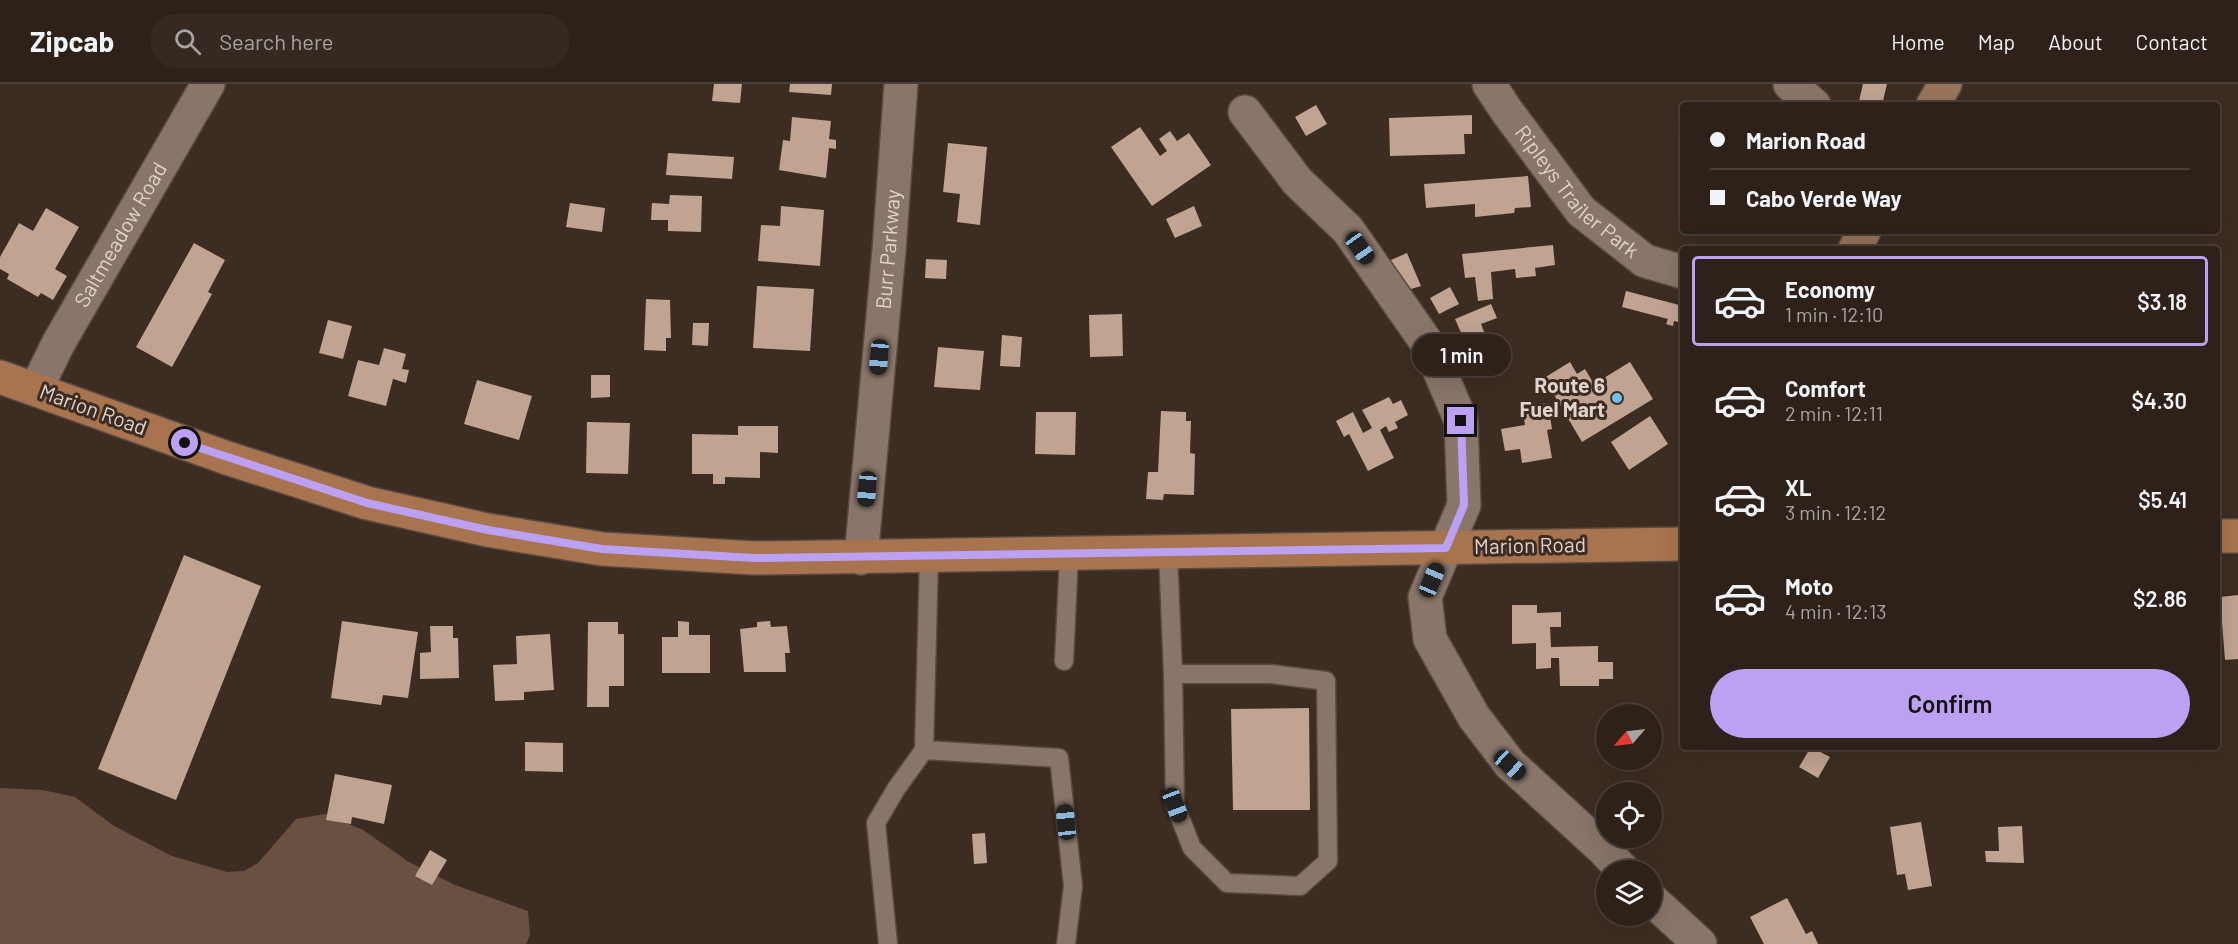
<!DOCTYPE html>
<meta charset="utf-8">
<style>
:root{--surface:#2e2119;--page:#362922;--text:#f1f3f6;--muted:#a7a3a2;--line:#493e38;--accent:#bca0f2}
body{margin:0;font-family:Barlow,sans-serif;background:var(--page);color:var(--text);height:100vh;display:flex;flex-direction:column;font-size:22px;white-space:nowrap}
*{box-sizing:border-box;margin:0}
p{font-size:20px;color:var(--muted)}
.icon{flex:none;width:33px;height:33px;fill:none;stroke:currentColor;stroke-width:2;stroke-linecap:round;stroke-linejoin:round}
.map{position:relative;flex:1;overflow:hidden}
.details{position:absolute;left:1680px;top:162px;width:540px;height:504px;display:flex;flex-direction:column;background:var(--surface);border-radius:6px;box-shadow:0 6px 24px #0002,0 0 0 2px var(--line)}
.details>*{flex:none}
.top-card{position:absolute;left:1680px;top:18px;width:540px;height:132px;border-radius:6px;box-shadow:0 6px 24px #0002,0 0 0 2px var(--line);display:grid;align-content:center;height:132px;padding:0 30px;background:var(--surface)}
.needle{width:39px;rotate:242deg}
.buttons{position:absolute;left:1596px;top:620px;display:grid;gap:12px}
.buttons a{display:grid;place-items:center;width:66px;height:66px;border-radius:50%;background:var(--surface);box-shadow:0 6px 24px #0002,0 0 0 2px var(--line);font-size:30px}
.end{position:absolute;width:27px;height:27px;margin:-14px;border:8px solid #bca0f2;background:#111;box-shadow:0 0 0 3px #111}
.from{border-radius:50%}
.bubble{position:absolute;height:42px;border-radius:21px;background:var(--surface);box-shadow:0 6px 24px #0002,0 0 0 2px var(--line);font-size:20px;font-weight:600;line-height:42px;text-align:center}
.car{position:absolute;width:18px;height:36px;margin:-18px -9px;border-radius:8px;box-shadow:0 0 4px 2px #0007;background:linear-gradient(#222 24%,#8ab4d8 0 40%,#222 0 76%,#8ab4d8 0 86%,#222 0)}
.top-card b{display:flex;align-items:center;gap:21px;height:57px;font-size:22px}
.top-card b+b{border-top:2px solid var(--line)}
.top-card i{width:15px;height:15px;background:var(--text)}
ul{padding:10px 0 0;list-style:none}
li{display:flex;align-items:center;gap:18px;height:90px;margin:0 12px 9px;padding:0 18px;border:3px solid transparent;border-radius:6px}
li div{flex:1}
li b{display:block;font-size:22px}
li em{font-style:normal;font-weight:600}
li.selected{border-color:var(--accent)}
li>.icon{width:54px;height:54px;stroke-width:1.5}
.action{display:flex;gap:12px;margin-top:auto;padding:12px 30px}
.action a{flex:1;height:69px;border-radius:36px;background:var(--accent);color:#111;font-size:24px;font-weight:600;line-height:69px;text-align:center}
header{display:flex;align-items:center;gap:36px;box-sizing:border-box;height:84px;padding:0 30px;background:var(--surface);border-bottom:2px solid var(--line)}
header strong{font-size:28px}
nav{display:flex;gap:33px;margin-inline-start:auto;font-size:21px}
.search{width:420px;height:54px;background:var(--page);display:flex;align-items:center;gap:15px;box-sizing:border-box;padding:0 21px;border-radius:33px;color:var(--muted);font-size:22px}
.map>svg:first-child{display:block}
.green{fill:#695142}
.building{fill:#c0a391}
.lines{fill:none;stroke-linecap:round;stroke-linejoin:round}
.lane-casing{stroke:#584a41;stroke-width:21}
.street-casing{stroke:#584a41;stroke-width:36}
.secondary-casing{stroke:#584a41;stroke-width:36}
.primary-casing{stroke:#584a41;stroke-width:36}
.lane{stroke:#897569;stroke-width:18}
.street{stroke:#897569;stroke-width:33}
.secondary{stroke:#99745c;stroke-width:33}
.primary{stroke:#a8744f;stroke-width:33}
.route{stroke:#bca0f2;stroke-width:8}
.poi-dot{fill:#6cc3f2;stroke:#3d2c21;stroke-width:2}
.labels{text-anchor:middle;stroke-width:6;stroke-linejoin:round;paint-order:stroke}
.street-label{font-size:21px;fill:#dfd4cd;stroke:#3d2c21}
.poi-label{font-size:21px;font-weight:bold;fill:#dfd4cd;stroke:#3d2c21;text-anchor:end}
</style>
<header>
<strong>Zipcab</strong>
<div class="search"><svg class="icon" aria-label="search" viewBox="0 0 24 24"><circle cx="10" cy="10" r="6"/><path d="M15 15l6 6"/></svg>Search here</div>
<nav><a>Home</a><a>Map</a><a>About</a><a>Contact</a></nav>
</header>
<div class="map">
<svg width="2238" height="860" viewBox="0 0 2238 860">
<rect width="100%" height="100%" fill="#3d2c21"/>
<path class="green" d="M0 704 43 706 75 713 114 742 172 772 227 788 244 787 258 779 296 735 325 730 363 746 409 778 455 801 528 827 530 851 526 860H0Z"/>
<path class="building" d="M714 0H742L740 19 712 17Z
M790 0H832L831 11 789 8Z
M1863 0H1887L1882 21H1858Z
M1316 21 1327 40 1306 52 1295 33Z
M1472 31V50H1464L1465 70 1390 72 1389 34Z
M792 33 831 37 829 55 836 56V65L829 64 826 94 779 86 783 56 790 57Z
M1140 43 1160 72 1167 67 1159 55 1170 47 1177 57 1189 49 1211 81 1152 122 1111 63Z
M948 59 987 63 980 141 957 138 960 110 943 108Z
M668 69 734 73 732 95 666 91Z
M1528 92 1531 123 1515 124 1514 129 1475 133V120L1426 124 1424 100Z
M670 111 702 112 701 148 668 147V136H651L652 119 669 120Z
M570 119 605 124 602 148 566 143Z
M781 122 824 126 820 182 758 177 761 141 780 142Z
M1194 122 1202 142 1175 154 1166 135Z
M46 124 79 143 55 185 67 192 53 216 41 209 38 213 7 195 9 190 0 185V173L19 139 33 147Z
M194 159 225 176 208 208 212 210 172 283 136 263Z
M1553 161 1555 181 1535 184 1536 192 1516 194 1515 185 1491 188 1493 215 1478 217 1475 193 1465 194 1462 170Z
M1407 169 1421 202 1401 208 1391 176Z
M926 175 947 176 946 195 925 194Z
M757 202 814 205 810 267 753 264Z
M1450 203 1459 220 1439 230 1430 214Z
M1626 207 1683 222V239L1674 237 1673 242 1666 240 1668 235 1622 223Z
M646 215 670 216 671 254H666V267L644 266Z
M1491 220 1497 234 1481 240 1490 263 1471 271 1455 235Z
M1122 230 1123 272 1090 273 1089 231Z
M328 236 352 242 343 275 319 269Z
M693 239H709L708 262 692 261Z
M1002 251 1022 253 1020 283 1000 282Z
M938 263 984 267 980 306 934 303Z
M384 264 406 270 402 285 409 286 406 299 393 295 386 322 348 312 358 276 379 281Z
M1570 278 1577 290 1585 285 1594 300 1630 278 1653 315 1582 358 1544 294Z
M591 291H610V313L591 314Z
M477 296 532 312 519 356 464 340Z
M1389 313 1393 320 1401 316 1408 331 1395 338 1398 344 1389 348 1386 342 1380 346 1394 374 1368 387 1349 350 1344 353 1336 337 1353 328 1363 349 1372 344 1362 326Z
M1548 319 1552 345 1547 346 1552 374 1522 379 1520 365 1505 367 1501 345 1525 341 1522 323Z
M1161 327 1186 328V337H1191L1190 369 1195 370 1194 411 1164 410 1163 416 1146 415 1148 388H1158Z
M1036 328H1076L1075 371 1035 370Z
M1650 332 1668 360 1629 386 1611 358Z
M587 338 630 339 628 390 586 389Z
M738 342H778V369L760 368V394L725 393V400H713V390H692V350L738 351Z
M184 471 261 502 176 716 98 685Z
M2238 511V575L2225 576 2220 513Z
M1512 521H1537V529L1561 528V543H1550L1551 563 1598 562V578H1613V595H1599V602H1560L1559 574H1551V584L1536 585V559L1512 560Z
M342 537 418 548 408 614 383 611 381 621 331 614Z
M678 537 689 538V551H710V589H662V553H678Z
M770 537 771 543 787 542 790 569H785L786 588H744L740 545 757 543V538Z
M588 538H618V550H624V602H609V623H587Z
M430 542H453V554H458L459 594 420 595V569L431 568Z
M550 550 554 606 524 608V616L495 617 493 581 517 580 516 552Z
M1309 624 1310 726H1233L1231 625Z
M525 658 563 659V688L525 687Z
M1811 663 1830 673 1818 694 1799 683Z
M335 690 392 701 384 740 352 733 351 740 326 736Z
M1921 738 1932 802 1908 806 1905 790 1897 791 1890 743Z
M2022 742 2024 779 1986 778 1985 767H1999L1998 743Z
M985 749 987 779 974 780 972 750Z
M430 766 447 776 432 801 415 792Z
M1787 814 1806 850 1812 847 1818 860H1764L1750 833Z"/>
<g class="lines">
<g class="lane-casing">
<path id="lane" d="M1168 468 1173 590 1175 721 1192 764 1227 799 1300 802 1328 777 1326 597 1271 590H1173
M929 473 924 666 1059 674 1073 802 1066 860
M1064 577 1069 471
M888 860 876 739 896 705 924 666"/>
</g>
<g class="street-casing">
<g id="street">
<path id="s1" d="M1489 0 1506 26 1581 127 1645 177 1683 188"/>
<path d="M1790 0 1814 21"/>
<path d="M1245 28 1297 97 1348 146 1429 262 1461 337 1464 421 1425 513 1430 555 1474 633 1510 680 1603 765 1623 786"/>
<path id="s2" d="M36 305 58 260 208 0"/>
<path id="s3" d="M861 474 889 166 901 0"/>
<path d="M1652 816 1700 860"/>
</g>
</g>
<g class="secondary-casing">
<path id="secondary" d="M1933 21 1945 0
M1855 165 1864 147"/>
</g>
<g class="primary-casing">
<path id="primary" d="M0 293 227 374 367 419 487 446 602 465 754 474 1683 460
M2217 452H2238"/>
</g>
<use href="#lane" class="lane"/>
<use href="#street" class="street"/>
<use href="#secondary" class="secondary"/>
<use href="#primary" class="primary"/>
</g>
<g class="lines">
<path class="route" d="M185 359 367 419 488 446 602 465 754 474 1446 464 1464 421 1461 337"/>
</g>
<circle class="poi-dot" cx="1617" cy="314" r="6"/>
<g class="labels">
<g class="street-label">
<text dy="7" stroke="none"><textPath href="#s1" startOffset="140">Ripleys Trailer Park</textPath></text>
<text dy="7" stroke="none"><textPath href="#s2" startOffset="176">Saltmeadow Road</textPath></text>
<text dy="7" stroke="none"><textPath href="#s3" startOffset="310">Burr Parkway</textPath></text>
<text transform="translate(93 326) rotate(20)" y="7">Marion Road</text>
<text transform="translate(1530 462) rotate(-1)" y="7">Marion Road</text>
</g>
<g class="poi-label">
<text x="1605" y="309">Route 6<tspan x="1605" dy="24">Fuel Mart</tspan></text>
</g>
</g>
</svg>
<div class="buttons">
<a><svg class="needle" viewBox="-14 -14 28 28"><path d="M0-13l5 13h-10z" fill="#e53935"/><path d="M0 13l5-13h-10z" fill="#a7a3a2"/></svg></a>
<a><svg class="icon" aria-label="locate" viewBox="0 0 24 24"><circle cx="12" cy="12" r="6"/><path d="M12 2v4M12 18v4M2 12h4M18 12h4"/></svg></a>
<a><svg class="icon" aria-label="layers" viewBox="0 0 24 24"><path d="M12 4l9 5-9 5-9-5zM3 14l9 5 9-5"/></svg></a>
</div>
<i class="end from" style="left:185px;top:359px"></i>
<i class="end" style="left:1461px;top:337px"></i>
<div class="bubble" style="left:1412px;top:250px;width:99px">1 min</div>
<i class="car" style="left:1360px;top:164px;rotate:145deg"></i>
<i class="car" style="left:879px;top:273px;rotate:185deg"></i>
<i class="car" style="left:867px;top:405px;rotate:185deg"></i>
<i class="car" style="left:1432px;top:496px;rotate:23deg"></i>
<i class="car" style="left:1510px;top:681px;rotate:132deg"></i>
<i class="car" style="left:1175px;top:721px;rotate:159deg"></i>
<i class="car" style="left:1066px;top:738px;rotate:354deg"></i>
<div class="top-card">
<b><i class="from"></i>Marion Road</b>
<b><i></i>Cabo Verde Way</b>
</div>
<section class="details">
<ul>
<li class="selected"><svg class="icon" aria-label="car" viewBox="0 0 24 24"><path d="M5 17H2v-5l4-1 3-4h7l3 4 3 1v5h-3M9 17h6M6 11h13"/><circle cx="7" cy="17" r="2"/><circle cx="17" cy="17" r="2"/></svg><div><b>Economy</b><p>1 min · 12:10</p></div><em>$3.18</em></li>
<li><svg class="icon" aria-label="car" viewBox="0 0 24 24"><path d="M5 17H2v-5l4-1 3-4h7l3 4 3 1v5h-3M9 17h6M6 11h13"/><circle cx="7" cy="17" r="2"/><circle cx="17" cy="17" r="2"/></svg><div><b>Comfort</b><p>2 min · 12:11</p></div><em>$4.30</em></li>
<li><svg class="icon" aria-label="car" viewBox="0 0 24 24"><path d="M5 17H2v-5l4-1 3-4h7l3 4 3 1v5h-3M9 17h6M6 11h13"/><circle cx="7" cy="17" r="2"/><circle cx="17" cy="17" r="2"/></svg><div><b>XL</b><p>3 min · 12:12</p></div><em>$5.41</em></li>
<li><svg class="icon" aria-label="car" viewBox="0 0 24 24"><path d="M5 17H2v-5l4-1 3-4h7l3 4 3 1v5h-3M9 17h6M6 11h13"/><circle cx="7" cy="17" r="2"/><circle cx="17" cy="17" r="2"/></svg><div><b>Moto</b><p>4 min · 12:13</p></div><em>$2.86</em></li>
</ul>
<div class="action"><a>Confirm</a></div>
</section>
</div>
